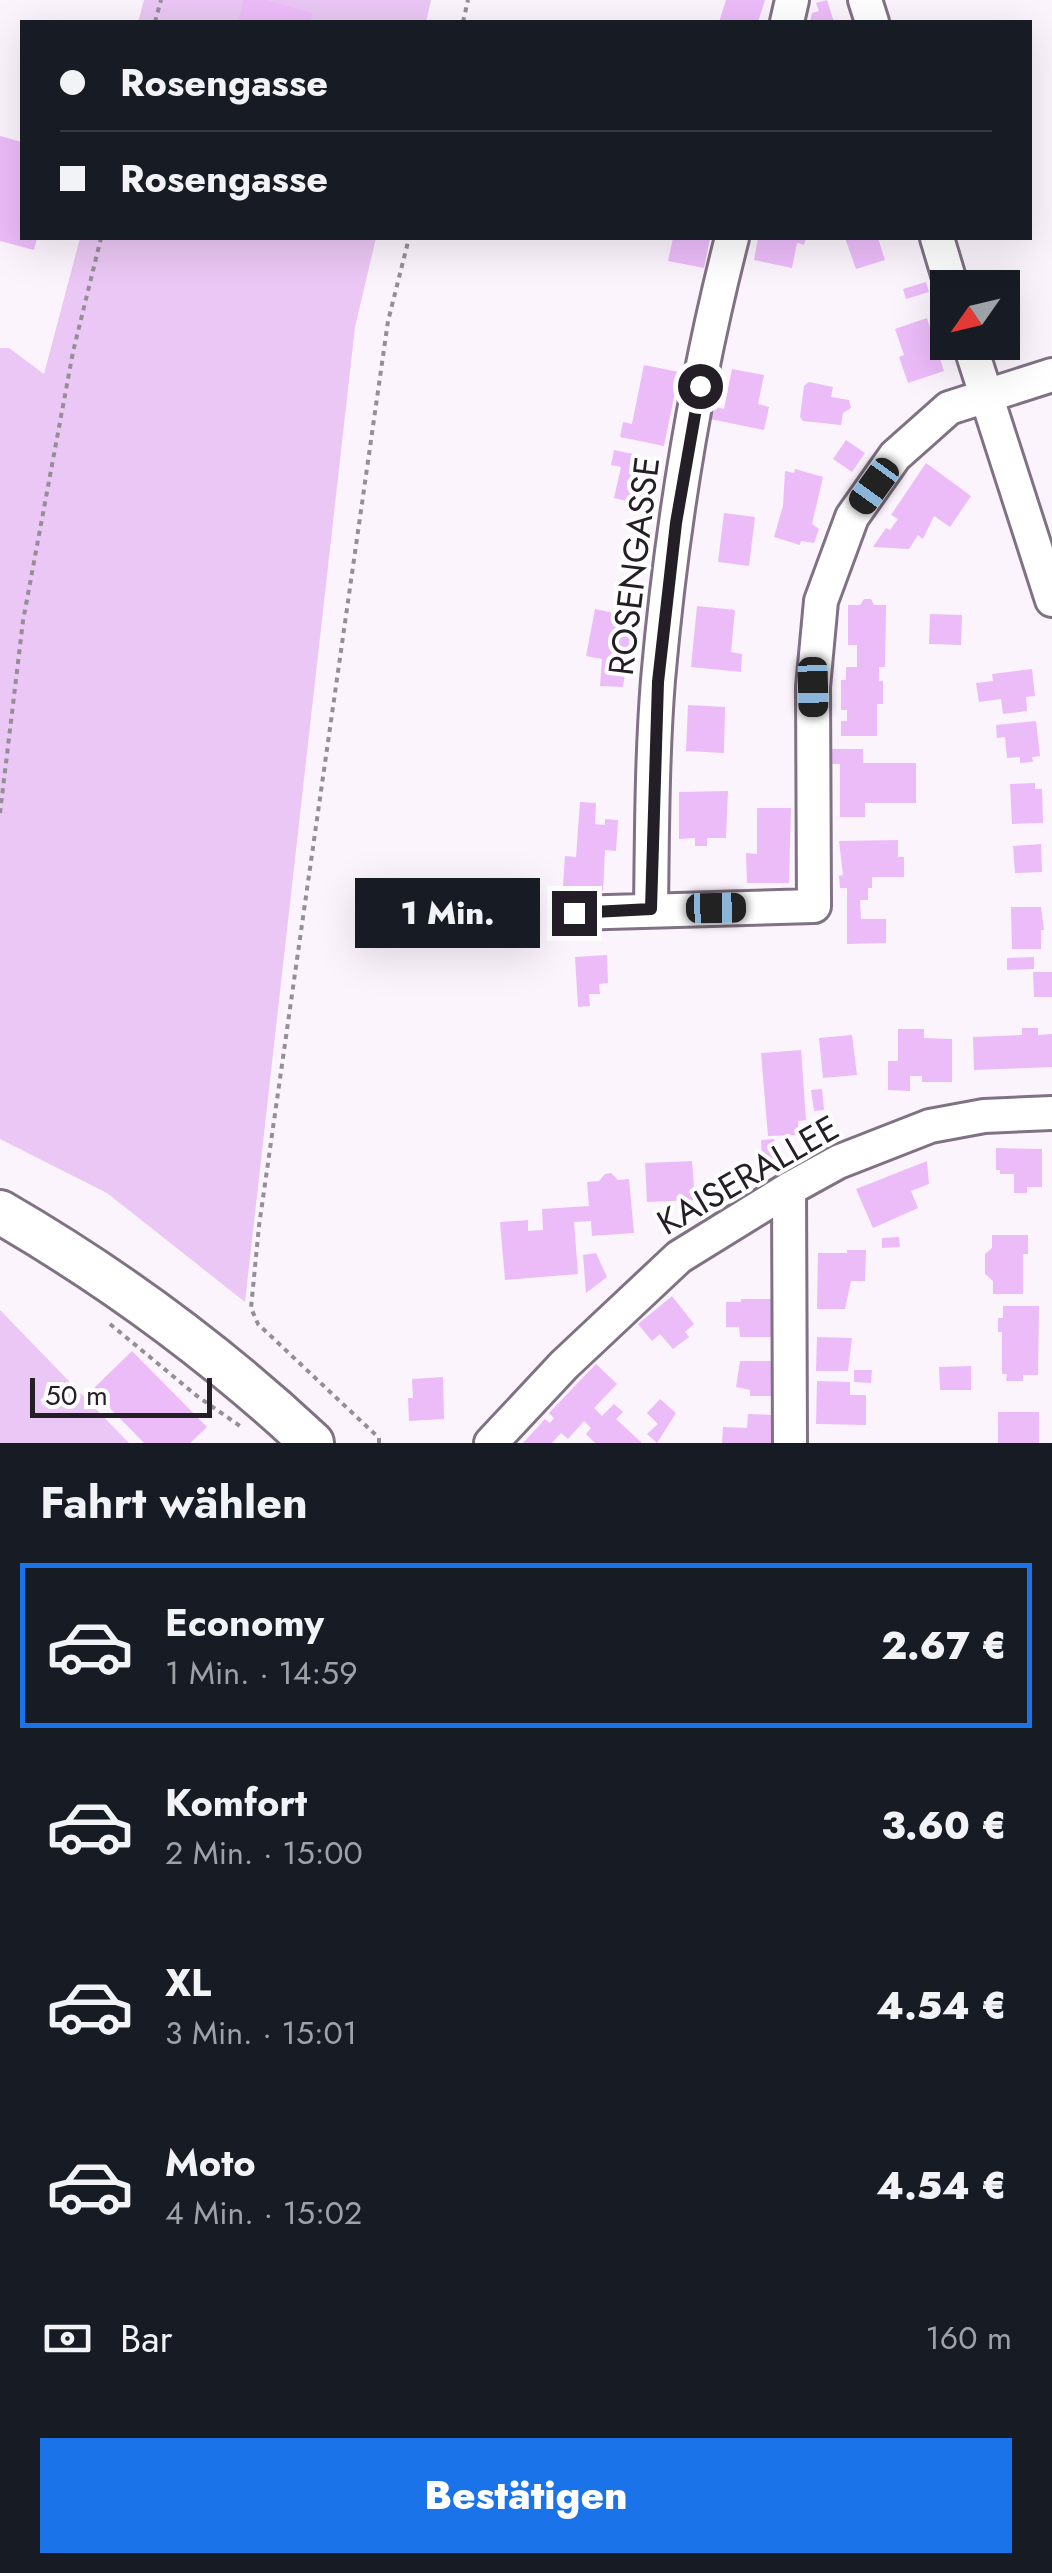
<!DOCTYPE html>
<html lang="de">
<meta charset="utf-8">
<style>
:root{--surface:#171b24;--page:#242831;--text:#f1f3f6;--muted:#9ea1a6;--line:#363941;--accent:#1a73e8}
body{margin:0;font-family:Jost,sans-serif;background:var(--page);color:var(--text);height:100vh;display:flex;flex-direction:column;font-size:38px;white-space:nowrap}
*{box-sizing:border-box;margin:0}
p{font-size:32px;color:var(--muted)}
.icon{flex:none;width:55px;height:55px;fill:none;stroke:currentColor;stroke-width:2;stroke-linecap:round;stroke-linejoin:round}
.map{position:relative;height:1443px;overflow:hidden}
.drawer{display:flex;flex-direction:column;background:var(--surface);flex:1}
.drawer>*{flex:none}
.top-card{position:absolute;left:20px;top:20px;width:1012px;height:220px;border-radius:0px;box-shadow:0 10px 40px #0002;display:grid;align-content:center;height:220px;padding:0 40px;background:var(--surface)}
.needle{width:65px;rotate:236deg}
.controls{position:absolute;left:930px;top:270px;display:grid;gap:20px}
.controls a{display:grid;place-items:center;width:90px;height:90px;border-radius:0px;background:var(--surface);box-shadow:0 10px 40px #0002;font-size:50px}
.scale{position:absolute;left:30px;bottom:25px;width:182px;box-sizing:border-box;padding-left:10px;border:5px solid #241e26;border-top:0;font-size:28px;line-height:35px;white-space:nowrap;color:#241e26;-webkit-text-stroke:8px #fff;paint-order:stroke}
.end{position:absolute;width:45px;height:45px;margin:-22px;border:12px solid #241e26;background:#fff;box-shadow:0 0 0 5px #fff}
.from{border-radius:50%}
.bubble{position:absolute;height:70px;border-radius:0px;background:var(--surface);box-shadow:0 10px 40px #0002;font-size:32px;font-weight:800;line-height:70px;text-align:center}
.car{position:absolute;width:30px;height:60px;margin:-30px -15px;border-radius:12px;box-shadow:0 0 8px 2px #0007;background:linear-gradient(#222 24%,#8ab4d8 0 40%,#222 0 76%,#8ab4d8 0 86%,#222 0)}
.top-card b{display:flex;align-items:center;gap:35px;height:95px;font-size:38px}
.top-card b+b{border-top:2px solid var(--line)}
.top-card i{width:25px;height:25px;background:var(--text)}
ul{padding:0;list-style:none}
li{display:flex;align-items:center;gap:30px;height:165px;margin:0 20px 15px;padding:0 20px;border:5px solid transparent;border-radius:0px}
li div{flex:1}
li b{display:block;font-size:38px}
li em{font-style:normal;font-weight:800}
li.active{border-color:var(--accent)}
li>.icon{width:90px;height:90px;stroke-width:1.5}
h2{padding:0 40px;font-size:45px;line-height:120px}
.pay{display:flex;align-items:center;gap:25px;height:110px;padding:0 40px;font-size:38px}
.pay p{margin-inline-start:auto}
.button{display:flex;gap:20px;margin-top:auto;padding:20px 40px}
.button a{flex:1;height:115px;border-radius:0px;background:var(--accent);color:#fff;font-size:40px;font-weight:800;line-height:115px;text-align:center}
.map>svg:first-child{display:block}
.green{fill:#eac7f4}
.building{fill:#ecbcf9}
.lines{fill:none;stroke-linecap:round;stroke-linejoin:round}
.minor-casing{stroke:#807284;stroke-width:38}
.major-casing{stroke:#807284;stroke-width:48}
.path{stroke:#958e96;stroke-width:4;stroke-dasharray:5 5;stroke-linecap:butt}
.minor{stroke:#fff;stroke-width:32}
.major{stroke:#fff;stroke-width:42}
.route{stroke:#241e26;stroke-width:12}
.labels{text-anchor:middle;stroke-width:8;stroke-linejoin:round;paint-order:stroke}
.street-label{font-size:35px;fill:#241e26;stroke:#fff}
</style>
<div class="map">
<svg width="1052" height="1443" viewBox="0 0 1052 1443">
<rect width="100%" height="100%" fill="#fbf4fc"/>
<path class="green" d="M144 0H431L426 22H138Z
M80 238H376L355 327 245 1302 107 1193 0 1139V348H9L44 374Z
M0 1310 129 1443H0Z"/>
<path class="building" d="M244 0H265L313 13 310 22H238Z
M726 0H765L758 22H719Z
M827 0 834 22H810L812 13 819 11 816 3Z
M0 136 22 142V238H37L34 250 0 241Z
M673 238H710L704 268 668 261Z
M758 238H806L804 245 797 243 792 268 754 260Z
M845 238H878L885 260 856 269Z
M926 282 929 292 906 299 903 289Z
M927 318 944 371 908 383 899 357 904 355 895 329Z
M644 365 679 372 664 446 620 437 623 422 632 424Z
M732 369 764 375 758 404 769 407 764 430 710 419 713 406 724 409Z
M809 382 833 387 831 397 849 400 851 408 843 413 841 425 803 421 800 417 804 386Z
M846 440 865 453 852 472 833 459Z
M614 450 633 454 631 461 652 466 643 505 614 498 621 467 611 465Z
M926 463 971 496 950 527 934 516 923 539 918 535 909 549 873 547 886 528 890 530 898 519 891 515Z
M795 469 823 477 812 524 819 529 814 543 801 541 800 545 774 537 783 506 785 471 794 473Z
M724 513 755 517 749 566 718 562Z
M864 599H871L874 605H886L885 667H879V681H883V704H877V736H841V721H847V710H841V680H846V667H857V645H848V605H860Z
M697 606 735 610 731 652 742 654 741 672 691 667Z
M595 609 633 617 623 687 600 686 602 659 586 656Z
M930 614 962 615 961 645 929 644Z
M1032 669 1035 696 1026 697 1027 711 1003 714 1001 699 979 702 976 683 993 681 992 674Z
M688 705 725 707 724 753 686 751Z
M1036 721 1040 756 1032 757 1033 762 1020 763V757L1007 758 1005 737 997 738 996 725Z
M829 749H863V763H916V803H865V817H840V764H829Z
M1035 783V789H1042L1043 823 1012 824 1010 784Z
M728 791 726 838H707V846H695V838L679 839V792Z
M580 802 596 803 595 824 605 825V819L618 820 616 851 605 850 603 891 578 889V901H562L565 856 576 857Z
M757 808H791L789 883H747L746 853 757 854Z
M898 840V857H904V877H872V888H868V900H860L861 919H886V943L847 944V888H840L839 876 843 875 839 841Z
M1041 844 1042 872 1015 873 1013 846Z
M1011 907H1041L1044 930H1041V949H1012Z
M607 955 608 983 599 984 600 994H589L590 1006 578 1007 575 957Z
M1034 957V969L1007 970V958Z
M1033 972H1052V997H1034Z
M1022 1028H1038V1035L1052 1034V1067L974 1070 973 1037 1022 1035Z
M898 1029H924V1038L952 1039V1082H922V1076H910V1091L888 1090V1061H898Z
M852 1035 857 1075 823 1078 819 1038Z
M801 1050 806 1120 798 1121 799 1135 768 1136 761 1053Z
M822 1089 824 1110 814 1111 811 1090Z
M774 1139 776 1161 762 1162 761 1140Z
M996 1148 1042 1149V1187H1027V1193H1014V1174H1000V1170H996Z
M692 1161 695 1200 647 1202 645 1163Z
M927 1161 929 1184 911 1191 918 1208 873 1228 856 1189Z
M611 1173 618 1180 629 1179 634 1233 592 1236 591 1221 574 1222 578 1274 505 1280 500 1222 528 1220V1231L543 1230 542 1209 589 1206 587 1182 599 1181 605 1174Z
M992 1235H1028V1254H1023V1294H993V1281L985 1274V1254L992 1248Z
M899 1237 900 1247 882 1248V1238Z
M847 1250H866L865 1281H851L845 1309H817L818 1253H847Z
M596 1253 607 1277 586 1293 583 1255Z
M672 1296 694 1324 685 1332 689 1337 673 1349 660 1334 652 1341 638 1324Z
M741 1299H774V1337H740L739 1327H726V1302H741Z
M1003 1306H1039L1038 1375H1023V1381H1006L1007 1374H1002V1332H998V1318H1003Z
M817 1337 852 1338 848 1371H816Z
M132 1351 207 1427 190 1443H144L92 1390Z
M740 1361H774L775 1396H750V1390L736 1387Z
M596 1364 617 1384 594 1408 602 1416 614 1404 623 1412 616 1419 642 1443H595L586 1434 591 1428 584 1421 568 1439 561 1433 552 1443H523L545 1419 550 1423 554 1418 549 1413Z
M971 1366V1390H940L939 1367Z
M854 1370H872L871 1383 854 1382Z
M443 1377 444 1419 409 1421 408 1398H413L412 1379Z
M817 1381 850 1382V1395H866V1425L816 1424Z
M660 1399 676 1413 657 1443 647 1434 658 1424 647 1413Z
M998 1412H1039V1443H998Z
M748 1414 774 1415 773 1443H722L723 1427 747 1428Z"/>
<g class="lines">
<g class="minor-casing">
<path id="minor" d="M865 0 872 22
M787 22 792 0
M937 238 952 288
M969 342 1052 600
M651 909C652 833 652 756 658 680 671 532 695 382 732 238
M574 913 814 906 813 687 821 601 852 517 895 456 949 408 1052 375
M789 1189 790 1443
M491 1443 564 1365 679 1257 789 1189 838 1162 930 1126 984 1116 1052 1113"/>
</g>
<g class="major-casing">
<path id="major" d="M0 1212C114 1278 216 1353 312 1443"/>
</g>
<path class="path" d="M155 22 161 0
M463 22 468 0
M0 813 23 621 73 352 101 238
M110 1324 197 1396 240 1426
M379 1443V1438L258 1324 251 1308 259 1226 388 321 409 238"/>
<use href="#minor" class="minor"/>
<use href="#major" class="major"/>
</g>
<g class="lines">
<path class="route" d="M574 913 651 909 658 682 676 523 700 386"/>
</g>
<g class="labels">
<g class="street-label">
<text transform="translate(634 566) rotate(-83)" y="12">ROSENGASSE</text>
<text transform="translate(748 1175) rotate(-30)" y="12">KAISERALLEE</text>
</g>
</g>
</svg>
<div class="controls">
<a><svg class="needle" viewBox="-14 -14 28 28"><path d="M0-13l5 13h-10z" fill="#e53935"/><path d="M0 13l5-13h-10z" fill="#9ea1a6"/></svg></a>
</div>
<div class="scale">50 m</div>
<i class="end from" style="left:700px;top:386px"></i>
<i class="end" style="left:574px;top:913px"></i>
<div class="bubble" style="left:355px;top:878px;width:185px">1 Min.</div>
<i class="car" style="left:874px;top:486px;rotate:216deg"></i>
<i class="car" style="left:813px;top:687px;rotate:179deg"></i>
<i class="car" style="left:716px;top:908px;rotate:89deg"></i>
<div class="top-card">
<b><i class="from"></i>Rosengasse</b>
<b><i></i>Rosengasse</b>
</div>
</div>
<section class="drawer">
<h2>Fahrt wählen</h2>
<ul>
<li class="active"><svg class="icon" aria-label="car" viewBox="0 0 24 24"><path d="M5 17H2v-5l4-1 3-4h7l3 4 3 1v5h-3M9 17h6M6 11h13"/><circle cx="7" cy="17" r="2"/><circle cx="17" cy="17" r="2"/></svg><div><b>Economy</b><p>1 Min. · 14:59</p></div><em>2.67 €</em></li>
<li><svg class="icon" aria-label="car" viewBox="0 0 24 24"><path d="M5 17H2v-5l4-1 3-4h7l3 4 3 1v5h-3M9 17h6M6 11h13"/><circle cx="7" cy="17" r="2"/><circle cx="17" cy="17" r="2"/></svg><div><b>Komfort</b><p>2 Min. · 15:00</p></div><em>3.60 €</em></li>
<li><svg class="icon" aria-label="car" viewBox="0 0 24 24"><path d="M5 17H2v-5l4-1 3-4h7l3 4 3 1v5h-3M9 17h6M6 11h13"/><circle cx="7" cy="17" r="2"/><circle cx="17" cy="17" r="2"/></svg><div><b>XL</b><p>3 Min. · 15:01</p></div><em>4.54 €</em></li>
<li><svg class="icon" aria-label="car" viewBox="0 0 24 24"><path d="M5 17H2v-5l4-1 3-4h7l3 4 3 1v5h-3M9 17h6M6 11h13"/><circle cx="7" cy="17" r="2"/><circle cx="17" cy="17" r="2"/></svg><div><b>Moto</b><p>4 Min. · 15:02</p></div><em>4.54 €</em></li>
</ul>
<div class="pay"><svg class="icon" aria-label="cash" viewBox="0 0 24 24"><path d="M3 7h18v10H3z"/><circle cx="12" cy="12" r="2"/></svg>Bar<p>160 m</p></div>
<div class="button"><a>Bestätigen</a></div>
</section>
